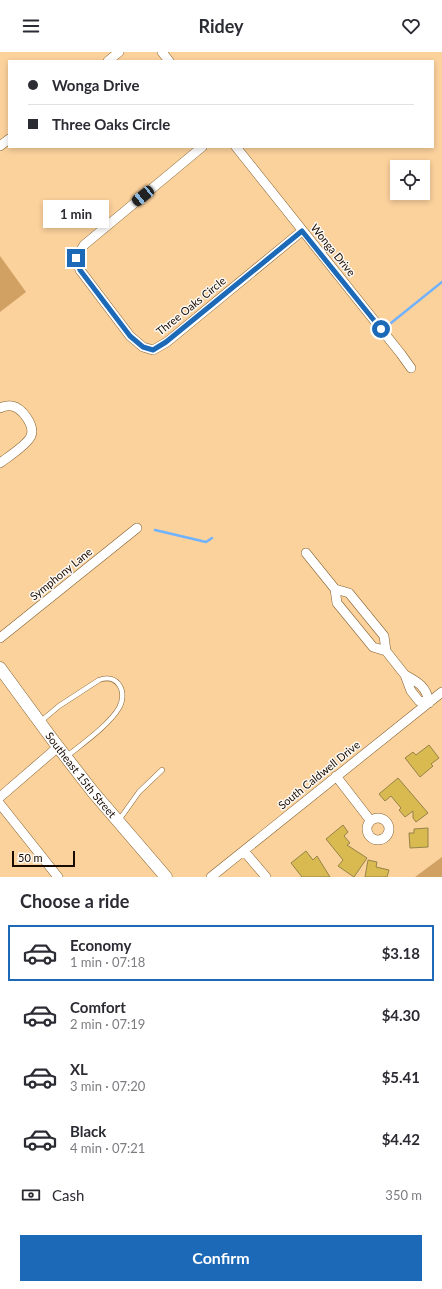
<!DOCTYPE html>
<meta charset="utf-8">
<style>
:root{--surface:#fff;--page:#f2f2f3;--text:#2b2b33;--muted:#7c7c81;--line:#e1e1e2;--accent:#1c69b8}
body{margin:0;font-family:Lato,sans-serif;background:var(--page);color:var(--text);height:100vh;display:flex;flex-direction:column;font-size:15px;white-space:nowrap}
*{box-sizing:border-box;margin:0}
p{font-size:13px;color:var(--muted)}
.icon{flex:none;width:22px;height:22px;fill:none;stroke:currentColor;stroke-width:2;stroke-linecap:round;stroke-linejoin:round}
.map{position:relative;height:825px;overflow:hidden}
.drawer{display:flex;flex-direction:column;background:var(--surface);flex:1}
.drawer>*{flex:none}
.banner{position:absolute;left:8px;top:8px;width:426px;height:88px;border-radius:0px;box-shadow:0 2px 6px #0003;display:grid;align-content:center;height:88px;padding:0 20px;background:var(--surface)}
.buttons{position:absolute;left:390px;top:108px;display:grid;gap:8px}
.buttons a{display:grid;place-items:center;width:40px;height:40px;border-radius:0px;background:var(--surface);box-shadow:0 2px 6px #0003;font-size:20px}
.scale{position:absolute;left:12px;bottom:10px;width:63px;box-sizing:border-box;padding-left:4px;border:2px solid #190b00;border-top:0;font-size:11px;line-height:14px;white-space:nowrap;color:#190b00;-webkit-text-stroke:3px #fdf9f4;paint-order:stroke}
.end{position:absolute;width:18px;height:18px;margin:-9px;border:5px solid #1c69b8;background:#fff;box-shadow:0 0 0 2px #fff}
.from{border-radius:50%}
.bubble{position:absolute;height:28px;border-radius:0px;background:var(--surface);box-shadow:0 2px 6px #0003;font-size:13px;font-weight:700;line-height:28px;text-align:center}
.car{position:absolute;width:12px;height:24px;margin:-12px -6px;border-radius:5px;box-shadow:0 0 3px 1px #0007;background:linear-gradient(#222 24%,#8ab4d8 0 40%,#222 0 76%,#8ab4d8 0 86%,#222 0)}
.banner b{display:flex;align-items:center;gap:14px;height:38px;font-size:15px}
.banner b+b{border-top:1px solid var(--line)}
.banner i{width:10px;height:10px;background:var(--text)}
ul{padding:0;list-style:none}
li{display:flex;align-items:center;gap:12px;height:56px;margin:0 8px 6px;padding:0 12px;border:2px solid transparent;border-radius:0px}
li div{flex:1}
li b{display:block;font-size:15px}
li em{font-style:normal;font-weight:700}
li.active{border-color:var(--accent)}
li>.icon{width:36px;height:36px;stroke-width:1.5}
h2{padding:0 20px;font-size:18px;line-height:48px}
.pay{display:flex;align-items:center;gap:10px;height:44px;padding:0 20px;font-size:15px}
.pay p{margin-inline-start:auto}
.action{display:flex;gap:8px;margin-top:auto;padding:8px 20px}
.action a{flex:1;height:46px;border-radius:0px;background:var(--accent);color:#fff;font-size:16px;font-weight:700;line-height:46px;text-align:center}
header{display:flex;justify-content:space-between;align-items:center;height:52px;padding:0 20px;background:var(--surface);font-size:18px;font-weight:700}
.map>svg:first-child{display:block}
.green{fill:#d0a163}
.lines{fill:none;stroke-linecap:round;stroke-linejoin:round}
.stream{stroke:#71b2fe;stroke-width:2.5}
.building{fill:#d9ba50;stroke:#958347}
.lane-casing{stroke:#835f2c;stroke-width:5.5}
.street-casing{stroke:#835f2c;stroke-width:10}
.secondary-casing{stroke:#835f2c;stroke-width:13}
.lane{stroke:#fff;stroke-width:4.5}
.street{stroke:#fff;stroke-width:9}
.secondary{stroke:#fff;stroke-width:12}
.route{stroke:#1c69b8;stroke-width:5}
.labels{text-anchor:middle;stroke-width:3;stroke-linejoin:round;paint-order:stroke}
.street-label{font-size:11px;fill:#190b00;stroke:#fdf9f4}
</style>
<header><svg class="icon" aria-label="menu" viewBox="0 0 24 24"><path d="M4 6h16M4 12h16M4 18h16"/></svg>Ridey<svg class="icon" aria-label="heart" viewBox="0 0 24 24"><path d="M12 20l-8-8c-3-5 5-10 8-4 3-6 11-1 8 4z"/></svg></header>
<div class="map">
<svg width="442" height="825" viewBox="0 0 442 825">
<rect width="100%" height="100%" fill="#fbd19c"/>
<path class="green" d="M0 204 26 240 0 260Z
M442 805V825H415Z"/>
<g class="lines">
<path class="stream" d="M386 275 442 230
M155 478 206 490 212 486"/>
</g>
<path class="building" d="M429 693 439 706 431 712 433 714 420 725 405 706 413 700 416 703Z
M398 726 428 761 416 770 413 766V759L405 765 399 758 401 756 391 744 385 749 379 742Z
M343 773 348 780 344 784 350 791 347 793 367 806 354 825 338 814 343 808 326 787Z
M428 776V795L410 796 409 781H414V777Z
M306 799 313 808 317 804 330 825H302L291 811Z
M368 808 377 810 376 815 389 818 387 825H365Z"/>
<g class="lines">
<g class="lane-casing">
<path id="lane" d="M40 670 59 654 99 628C118 621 128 640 119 656 109 673 82 692 66 705
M119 768 139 740 162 718"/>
</g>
<g class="street-casing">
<path id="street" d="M162 0 169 9
M108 9 119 0
M0 94 9 87
M202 95 84 193 76 206 80 218 130 284 143 295 153 298 167 290 302 179
M236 95 401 302 411 316
M0 356C4 354 7 353 12 354 22 356 35 373 31 384 27 393 8 405 0 411
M306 501 335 537 337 551 373 595 386 599 405 623 411 639 419 649 429 651C427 635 418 630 405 623
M335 537 349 541 384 584 386 599
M0 586 137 476
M336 724 370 768
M0 745 58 695
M0 752 58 825
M367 777a11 11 0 1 1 22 0a11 11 0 1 1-22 0Z
M244 799 266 825
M211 825 442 640"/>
</g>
<g class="secondary-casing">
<g id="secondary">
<path id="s1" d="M0 616 55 691 93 740 166 825"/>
</g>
</g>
<use href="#lane" class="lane"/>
<use href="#street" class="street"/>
<use href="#secondary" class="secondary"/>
</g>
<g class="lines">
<path class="route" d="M76 206 80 218 130 284 143 295 153 298 166 290 302 179 381 277"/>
</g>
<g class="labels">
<g class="street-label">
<text transform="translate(333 198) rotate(51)" y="4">Wonga Drive</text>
<text transform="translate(191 254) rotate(-39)" y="4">Three Oaks Circle</text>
<text transform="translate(61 522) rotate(-39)" y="4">Symphony Lane</text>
<text dy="4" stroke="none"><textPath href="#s1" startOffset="134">Southeast 15th Street</textPath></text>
<text transform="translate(319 723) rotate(-39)" y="4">South Caldwell Drive</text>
</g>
</g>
</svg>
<div class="buttons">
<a><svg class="icon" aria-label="locate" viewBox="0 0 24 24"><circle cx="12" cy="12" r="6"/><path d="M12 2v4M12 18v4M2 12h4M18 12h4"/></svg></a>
</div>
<div class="scale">50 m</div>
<i class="end from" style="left:381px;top:277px"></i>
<i class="end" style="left:76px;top:206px"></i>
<div class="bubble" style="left:43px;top:148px;width:66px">1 min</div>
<i class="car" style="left:143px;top:144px;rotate:231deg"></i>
<div class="banner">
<b><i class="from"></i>Wonga Drive</b>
<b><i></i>Three Oaks Circle</b>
</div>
</div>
<section class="drawer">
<h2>Choose a ride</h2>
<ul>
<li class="active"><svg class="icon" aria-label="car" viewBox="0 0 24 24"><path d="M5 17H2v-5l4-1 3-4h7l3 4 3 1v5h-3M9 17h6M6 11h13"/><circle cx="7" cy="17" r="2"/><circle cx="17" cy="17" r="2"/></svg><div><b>Economy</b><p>1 min · 07:18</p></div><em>$3.18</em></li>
<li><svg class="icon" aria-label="car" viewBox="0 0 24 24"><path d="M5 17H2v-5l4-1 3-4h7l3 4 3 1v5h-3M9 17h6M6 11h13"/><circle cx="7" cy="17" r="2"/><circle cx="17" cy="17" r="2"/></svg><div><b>Comfort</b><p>2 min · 07:19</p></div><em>$4.30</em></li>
<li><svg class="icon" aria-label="car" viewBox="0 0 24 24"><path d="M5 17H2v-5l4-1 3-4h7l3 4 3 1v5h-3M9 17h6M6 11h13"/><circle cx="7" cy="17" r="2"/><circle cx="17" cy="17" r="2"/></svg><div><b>XL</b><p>3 min · 07:20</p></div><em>$5.41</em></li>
<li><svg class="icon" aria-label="car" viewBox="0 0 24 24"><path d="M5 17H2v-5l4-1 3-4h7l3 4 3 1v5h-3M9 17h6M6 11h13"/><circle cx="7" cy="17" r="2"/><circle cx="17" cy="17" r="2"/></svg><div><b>Black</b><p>4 min · 07:21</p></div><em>$4.42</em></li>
</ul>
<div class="pay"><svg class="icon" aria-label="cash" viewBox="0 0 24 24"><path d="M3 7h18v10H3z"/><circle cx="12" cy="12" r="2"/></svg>Cash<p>350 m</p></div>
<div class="action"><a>Confirm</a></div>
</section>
